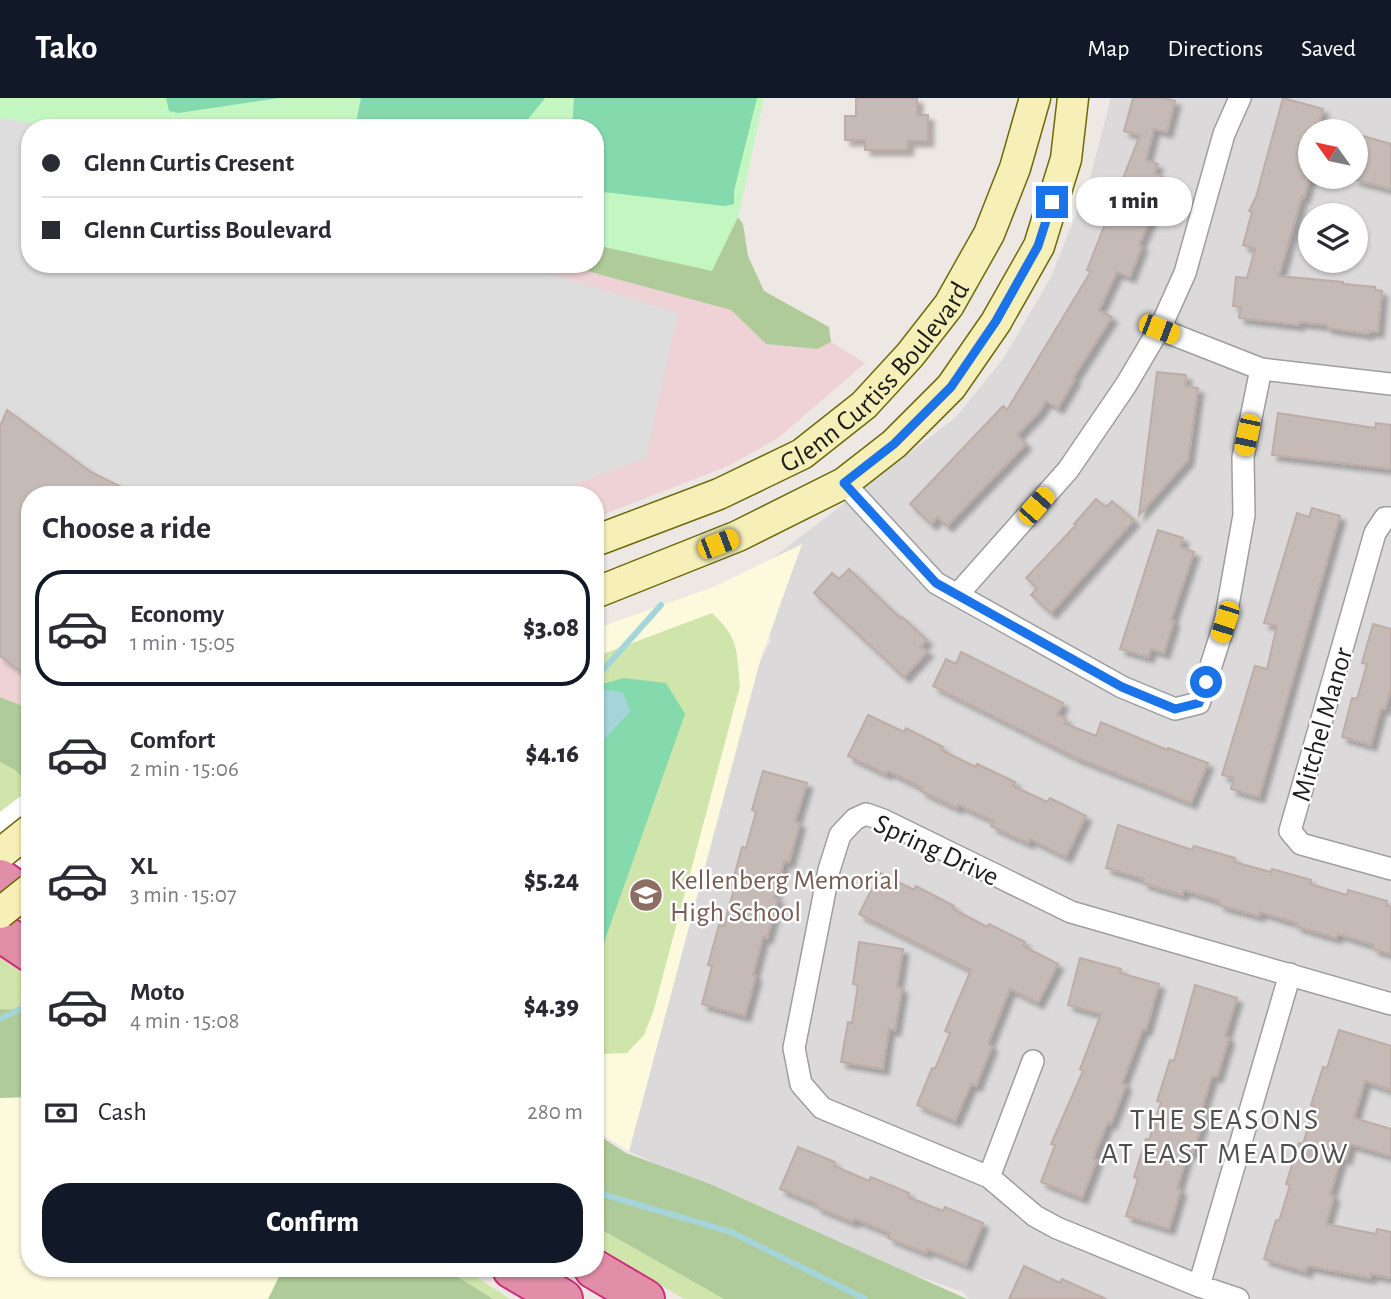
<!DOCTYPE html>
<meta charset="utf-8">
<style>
:root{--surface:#fff;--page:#f2f2f3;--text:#2b2b33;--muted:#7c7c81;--line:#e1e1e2;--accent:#111827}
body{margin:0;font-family:"Alegreya Sans",sans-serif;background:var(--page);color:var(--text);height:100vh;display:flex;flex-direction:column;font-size:26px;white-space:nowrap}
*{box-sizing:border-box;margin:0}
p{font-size:23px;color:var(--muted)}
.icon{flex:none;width:38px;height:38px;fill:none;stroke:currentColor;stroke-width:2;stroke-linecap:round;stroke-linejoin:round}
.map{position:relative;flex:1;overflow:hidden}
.details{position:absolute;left:21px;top:388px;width:583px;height:791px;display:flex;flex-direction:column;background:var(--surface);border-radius:28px;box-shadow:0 2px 5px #0004}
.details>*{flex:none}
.guide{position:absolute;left:21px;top:21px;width:583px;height:154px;border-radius:28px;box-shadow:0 2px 5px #0004;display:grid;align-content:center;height:154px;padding:0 21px;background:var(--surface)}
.needle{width:46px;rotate:303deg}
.buttons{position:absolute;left:1298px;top:21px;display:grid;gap:14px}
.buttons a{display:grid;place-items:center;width:70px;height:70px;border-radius:50%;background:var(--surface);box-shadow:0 2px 5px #0004;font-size:35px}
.end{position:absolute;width:32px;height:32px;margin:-16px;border:9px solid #1a73e8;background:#fff;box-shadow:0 0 0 4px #fff}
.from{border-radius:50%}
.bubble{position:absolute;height:49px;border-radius:24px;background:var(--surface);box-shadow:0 2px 5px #0004;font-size:23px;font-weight:800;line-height:49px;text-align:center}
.car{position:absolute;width:21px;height:42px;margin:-21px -10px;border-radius:9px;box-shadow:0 0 5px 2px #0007;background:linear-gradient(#f5c518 24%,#345 0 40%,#f5c518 0 76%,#345 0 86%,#f5c518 0)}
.guide b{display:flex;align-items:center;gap:24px;height:66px;font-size:26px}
.guide b+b{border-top:2px solid var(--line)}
.guide i{width:18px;height:18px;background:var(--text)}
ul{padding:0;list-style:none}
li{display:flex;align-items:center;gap:21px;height:116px;margin:0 14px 10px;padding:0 7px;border:4px solid transparent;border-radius:28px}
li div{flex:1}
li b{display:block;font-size:26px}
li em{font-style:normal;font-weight:800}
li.current{border-color:var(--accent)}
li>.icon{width:63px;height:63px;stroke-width:1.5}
h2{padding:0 21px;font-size:32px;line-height:84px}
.pay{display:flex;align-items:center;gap:18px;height:77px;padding:0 21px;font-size:26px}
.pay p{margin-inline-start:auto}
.action{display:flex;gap:14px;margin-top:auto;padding:14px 21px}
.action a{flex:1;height:80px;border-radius:28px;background:var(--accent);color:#fff;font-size:28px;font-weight:800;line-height:80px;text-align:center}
header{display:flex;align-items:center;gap:42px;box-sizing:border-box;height:98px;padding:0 35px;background:var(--accent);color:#fff}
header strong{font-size:33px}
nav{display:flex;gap:38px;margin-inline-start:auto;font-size:24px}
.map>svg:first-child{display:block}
.residential{fill:#dbd9da;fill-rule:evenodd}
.commercial{fill:#eed2d5}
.education{fill:#fdf9dc}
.grass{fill:#d0e5ab}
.forest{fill:#afcb99}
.park{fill:#c4f6c1}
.pitch{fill:#84d9ad}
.parking{fill:#ddd}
.water{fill:#a5d4d9}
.pier{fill:#fff}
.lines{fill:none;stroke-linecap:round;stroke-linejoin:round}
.stream{stroke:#a5d4d9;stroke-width:6}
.building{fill:#c5bab6;stroke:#beada6;stroke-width:2;filter:url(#shadow)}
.minor-casing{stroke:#9e9e9e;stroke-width:24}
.secondary-casing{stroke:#6d6a0a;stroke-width:33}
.motorway-casing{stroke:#ce2d7a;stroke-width:42}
.minor{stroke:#fff;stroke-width:21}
.secondary{stroke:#f6f0b8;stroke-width:30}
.motorway{stroke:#e18ea9;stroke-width:38}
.secondary-bridge-casing{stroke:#6d6a0a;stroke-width:33;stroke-linecap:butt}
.secondary-bridge{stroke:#f6f0b8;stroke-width:30}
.route{stroke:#1a73e8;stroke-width:9}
.labels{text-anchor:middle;stroke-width:5;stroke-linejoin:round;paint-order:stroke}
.street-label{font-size:28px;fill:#1d1d1d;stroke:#fff}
.education-label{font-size:28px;fill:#785e54;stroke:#fff;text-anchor:start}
.neighbourhood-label{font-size:30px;letter-spacing:2px;fill:#505050;stroke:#fff}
</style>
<header>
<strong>Tako</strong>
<nav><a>Map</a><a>Directions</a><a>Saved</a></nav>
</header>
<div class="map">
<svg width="1391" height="1201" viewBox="0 0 1391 1201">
<defs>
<filter id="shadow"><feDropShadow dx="5.5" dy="5.5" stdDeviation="2" flood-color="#0004"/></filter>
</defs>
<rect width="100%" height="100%" fill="#ede8e3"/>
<path class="residential" d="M1111 0H1391V1201H969L963 1194 836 1150 760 1117 629 1053 760 563 771 542 751 477 956 319 1003 261 1051 179 1090 80ZM1311 33H1356V79H1311ZM1311 117H1356V163H1311Z"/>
<path class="commercial" d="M0 20 63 30H30V166H561L731 212 766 246 817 251 831 244 865 265 777 341 728 368 595 420V397H30V611L0 599Z"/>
<path class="education" d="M802 446 760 563 629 1053 595 1032V531L716 488Z
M0 967 30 988V1171H287L282 1201H0Z"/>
<path class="grass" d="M712 515C740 542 736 551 740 588L654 911 644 937 627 955 601 956 595 953V559Z
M0 664 15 672 30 687V691L0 714Z
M0 857 30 877V912L0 911Z
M595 1128 724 1201H684L595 1148Z
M445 1171H464L510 1201H493Z"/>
<path class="forest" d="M595 103 738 119 743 126 748 158 764 193 829 229 831 244 817 251 766 246 731 212 561 166H595Z
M0 599 30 611V687L15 672 0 664Z
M0 911 30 912V999L0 1000Z
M595 1035 626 1055 710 1086 967 1201H724L595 1128Z
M283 1171H445L493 1201H268Z"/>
<path class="park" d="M0 0H764L738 119 712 173 595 147V30H63L0 20Z"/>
<path class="pitch" d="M166 0H279L178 15 169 13Z
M361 0H545L521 30H355Z
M574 0H757L734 93V106L724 108 595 93V30H572Z
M624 580 666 585 685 616 595 870V588Z"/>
<path class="parking" d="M0 20 63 30H30V166H520L678 215 646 360 544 397H134L91 374 8 312 0 328Z"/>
<path class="water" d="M606 591 623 595 631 613 595 651V595Z"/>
<path class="pier" d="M30 691V823L0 848V714Z"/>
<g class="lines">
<path class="stream" d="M595 581 661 507
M0 921 30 906
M595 1094 731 1134 865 1201"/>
</g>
<path class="building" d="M856 0H917V17H928V43H908V52H865V42H845V18H856Z
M1133 0H1164L1175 3 1167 34 1154 31 1146 62 1158 66 1154 75 1168 81 1139 147 1142 148 1130 179 1117 174 1099 212 1112 219 1073 280 1075 281 1058 310 1046 303 1040 313 1017 337 1026 346 947 428 938 419 931 426 910 406 1003 308 1007 312 1091 173 1087 172 1140 37 1124 33Z
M1283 0 1323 11 1317 33H1311V77L1304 99 1302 98 1279 178 1343 184V186L1375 189V192L1382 193 1378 234 1369 233 1368 236 1327 230V227L1299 224V227L1239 220 1241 209 1233 208 1236 179 1247 180 1255 151 1243 147 1252 114 1249 113 1256 99Z
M1356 36 1391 46V91L1353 81 1356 79Z
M1157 274 1186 277 1185 288 1198 290 1188 362 1139 417Z
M7 312 91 374 137 397H30V580L0 558V328Z
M1278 315 1375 330 1376 325 1391 327V371L1272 357Z
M1096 401 1106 409 1112 403 1134 422 1051 515 1031 497 1037 490 1026 480 1076 427 1074 426Z
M1312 410 1340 418 1259 699 1231 691 1234 680 1222 677 1255 568 1267 571 1277 528 1264 525 1297 415 1309 419Z
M1158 432 1183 440 1180 449 1194 454 1171 522 1174 523 1164 555 1151 551 1148 559 1120 551Z
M849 471 901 521 902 519 927 542 920 549 928 553 904 579 814 495 832 475 839 481Z
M1373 526 1391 531V589L1385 611 1381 610 1371 647 1342 639 1352 600 1357 601 1367 566 1362 565Z
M961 554 1063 605 1057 617 1066 621 1064 625 1096 638 1101 624 1167 652 1168 650 1208 665 1191 705 1077 660 933 588 946 561 956 566Z
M868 617 904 634 906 630 943 649 941 652 976 669 977 666 1015 684 1013 688 1047 704 1050 700 1086 718 1066 759 1030 741 1028 745 991 728 994 723 959 707 957 710 921 693 923 690 888 673 886 676 848 658Z
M763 673 807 685 795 724 800 725 789 764 784 763 774 800 778 801 767 840 763 839 753 877 756 878 745 918 702 906 712 868 708 867 719 827 724 828 734 791 731 790 742 749 746 750 756 714 752 712Z
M1118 727 1192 752 1194 748 1235 760 1234 764 1271 774 1272 771 1311 782 1310 786 1347 797 1348 792 1387 803 1386 808 1391 809V856L1373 851 1374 847 1338 836 1336 840 1296 828 1297 825 1260 814 1259 818 1219 807 1220 803 1184 792 1182 797 1143 785 1144 781 1106 770Z
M880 775 914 792 916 788 954 808 953 811 987 829 989 826 1025 844 1023 848 1058 866 1038 905 1010 891 988 946 992 948 976 988 971 986 955 1023 917 1007 932 970 935 971 950 935 945 933 971 872 859 816Z
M859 844 903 851 897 889 902 890 895 932 889 931 883 971 841 964 848 924 852 925 858 887 853 886Z
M1080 860 1121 871 1120 875 1159 886 1146 932 1143 931 1122 985 1126 987 1111 1026 1108 1024 1093 1060 1097 1062 1082 1100 1041 1084 1055 1047 1051 1046 1083 973 1080 971 1101 916 1068 907Z
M1195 887 1237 900 1225 938 1229 940 1217 979 1212 978 1201 1014 1205 1016 1193 1055 1188 1054 1177 1091 1181 1092 1169 1131 1126 1118 1138 1081 1134 1079 1146 1041 1149 1042 1161 1004 1157 1003 1170 962 1174 963Z
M1339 932 1391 948V992L1365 983 1354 1020 1391 1031V1058L1350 1046 1346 1061 1341 1060 1330 1097 1334 1098 1326 1126 1376 1136 1377 1131 1391 1134V1180L1371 1176 1370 1180 1308 1168 1306 1174 1264 1161 1276 1122 1279 1123 1290 1087 1286 1086 1299 1045 1303 1046 1314 1008 1311 1007 1323 969 1327 970Z
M798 1049 835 1064 834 1068 869 1083 871 1079 909 1095 908 1099 943 1113 945 1109 983 1125 966 1167 927 1151 926 1155 888 1140 890 1135 855 1121 853 1124 816 1109 817 1106 780 1091Z
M1024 1168 1060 1185 1062 1181 1106 1201H1009Z"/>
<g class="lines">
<g class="minor-casing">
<path id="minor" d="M1159 231 1261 271
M844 385 936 485 1122 589 1175 611 1199 605 1225 524 1244 417 1243 359 1261 271 1391 286
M1391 420H1385L1375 435 1290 733 1301 746 1391 771
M958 496 1068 372 1126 287 1162 226 1185 175 1224 36 1240 0
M989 1079 1033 963
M1199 1188 1290 876
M1238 1201 1199 1188 1057 1130 1035 1118 989 1079 822 1010 801 986 794 950 829 772 840 737 855 721 866 716 883 722 1071 814 1391 906"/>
</g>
<g class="secondary-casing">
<g id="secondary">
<path id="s1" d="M595 443 719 396 802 356 864 307 910 257 949 207 989 136 1015 70 1035 0"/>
<path d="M595 495 738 438 844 385 894 346 951 289 996 224 1039 148 1066 61 1073 0"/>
<path d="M0 756 30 732"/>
</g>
</g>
<g class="motorway-casing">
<path id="motorway" d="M0 781 30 802
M0 834 30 854
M512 1171 563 1201
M594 1171 645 1201"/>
</g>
<use href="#minor" class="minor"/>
<use href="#secondary" class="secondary"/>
<use href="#motorway" class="motorway"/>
<g class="secondary-bridge-casing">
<path id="secondary-bridge" d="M0 815 30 791"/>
</g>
<use href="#secondary-bridge" class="secondary-bridge"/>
</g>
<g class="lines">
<path class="route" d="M1052 104 1038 148 996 223 951 289 894 346 844 385 936 485 1122 589 1175 611 1199 605 1206 584"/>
</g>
<defs>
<g id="school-disc" transform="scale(1.75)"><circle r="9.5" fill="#8d6e63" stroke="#fff"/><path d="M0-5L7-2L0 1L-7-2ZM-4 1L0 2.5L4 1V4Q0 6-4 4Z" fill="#fff"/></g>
</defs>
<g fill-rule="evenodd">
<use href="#school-disc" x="646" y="797"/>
</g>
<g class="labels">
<g class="street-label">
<text dy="10" stroke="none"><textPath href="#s1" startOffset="331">Glenn Curtiss Boulevard</textPath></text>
<text transform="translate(1321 626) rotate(-74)" y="10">Mitchel Manor</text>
<text transform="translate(937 751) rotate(25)" y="10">Spring Drive</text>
</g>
<g class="education-label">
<text x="670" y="791">Kellenberg Memorial<tspan x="670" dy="32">High School</tspan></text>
</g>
<g class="neighbourhood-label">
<text x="1225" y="1031">THE SEASONS<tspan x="1225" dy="34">AT EAST MEADOW</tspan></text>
</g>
</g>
</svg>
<div class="buttons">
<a><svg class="needle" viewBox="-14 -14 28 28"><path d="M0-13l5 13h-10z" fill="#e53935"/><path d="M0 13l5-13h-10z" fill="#7c7c81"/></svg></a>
<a><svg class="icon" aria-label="layers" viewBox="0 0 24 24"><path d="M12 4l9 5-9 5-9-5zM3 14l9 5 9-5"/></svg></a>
</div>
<i class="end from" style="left:1206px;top:584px"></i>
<i class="end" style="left:1052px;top:104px"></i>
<div class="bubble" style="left:1076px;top:79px;width:116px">1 min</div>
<i class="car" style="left:1159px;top:231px;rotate:111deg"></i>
<i class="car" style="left:1247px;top:337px;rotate:192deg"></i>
<i class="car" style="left:1036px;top:408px;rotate:41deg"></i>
<i class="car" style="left:718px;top:446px;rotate:69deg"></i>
<i class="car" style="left:1225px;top:524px;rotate:198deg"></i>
<div class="guide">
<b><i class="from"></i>Glenn Curtis Cresent</b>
<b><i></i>Glenn Curtiss Boulevard</b>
</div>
<section class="details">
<h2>Choose a ride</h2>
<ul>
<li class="current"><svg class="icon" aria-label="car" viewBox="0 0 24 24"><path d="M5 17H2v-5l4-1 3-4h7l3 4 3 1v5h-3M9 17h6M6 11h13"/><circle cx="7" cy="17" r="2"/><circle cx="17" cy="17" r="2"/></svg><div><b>Economy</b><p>1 min · 15:05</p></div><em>$3.08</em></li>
<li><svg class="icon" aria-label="car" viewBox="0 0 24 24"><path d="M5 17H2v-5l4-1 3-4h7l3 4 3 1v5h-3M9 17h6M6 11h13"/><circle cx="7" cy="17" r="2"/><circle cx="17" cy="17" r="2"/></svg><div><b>Comfort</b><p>2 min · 15:06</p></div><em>$4.16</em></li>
<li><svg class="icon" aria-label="car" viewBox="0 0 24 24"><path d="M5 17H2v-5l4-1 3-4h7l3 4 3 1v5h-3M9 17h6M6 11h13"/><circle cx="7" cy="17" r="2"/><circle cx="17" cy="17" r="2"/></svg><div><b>XL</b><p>3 min · 15:07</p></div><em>$5.24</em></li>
<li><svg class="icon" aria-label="car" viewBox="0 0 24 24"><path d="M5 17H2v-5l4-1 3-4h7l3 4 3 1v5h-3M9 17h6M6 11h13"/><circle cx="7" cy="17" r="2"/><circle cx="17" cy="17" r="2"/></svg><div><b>Moto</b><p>4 min · 15:08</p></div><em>$4.39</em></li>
</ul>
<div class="pay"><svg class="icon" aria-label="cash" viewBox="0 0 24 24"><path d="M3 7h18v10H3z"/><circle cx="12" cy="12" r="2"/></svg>Cash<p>280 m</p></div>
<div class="action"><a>Confirm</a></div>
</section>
</div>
